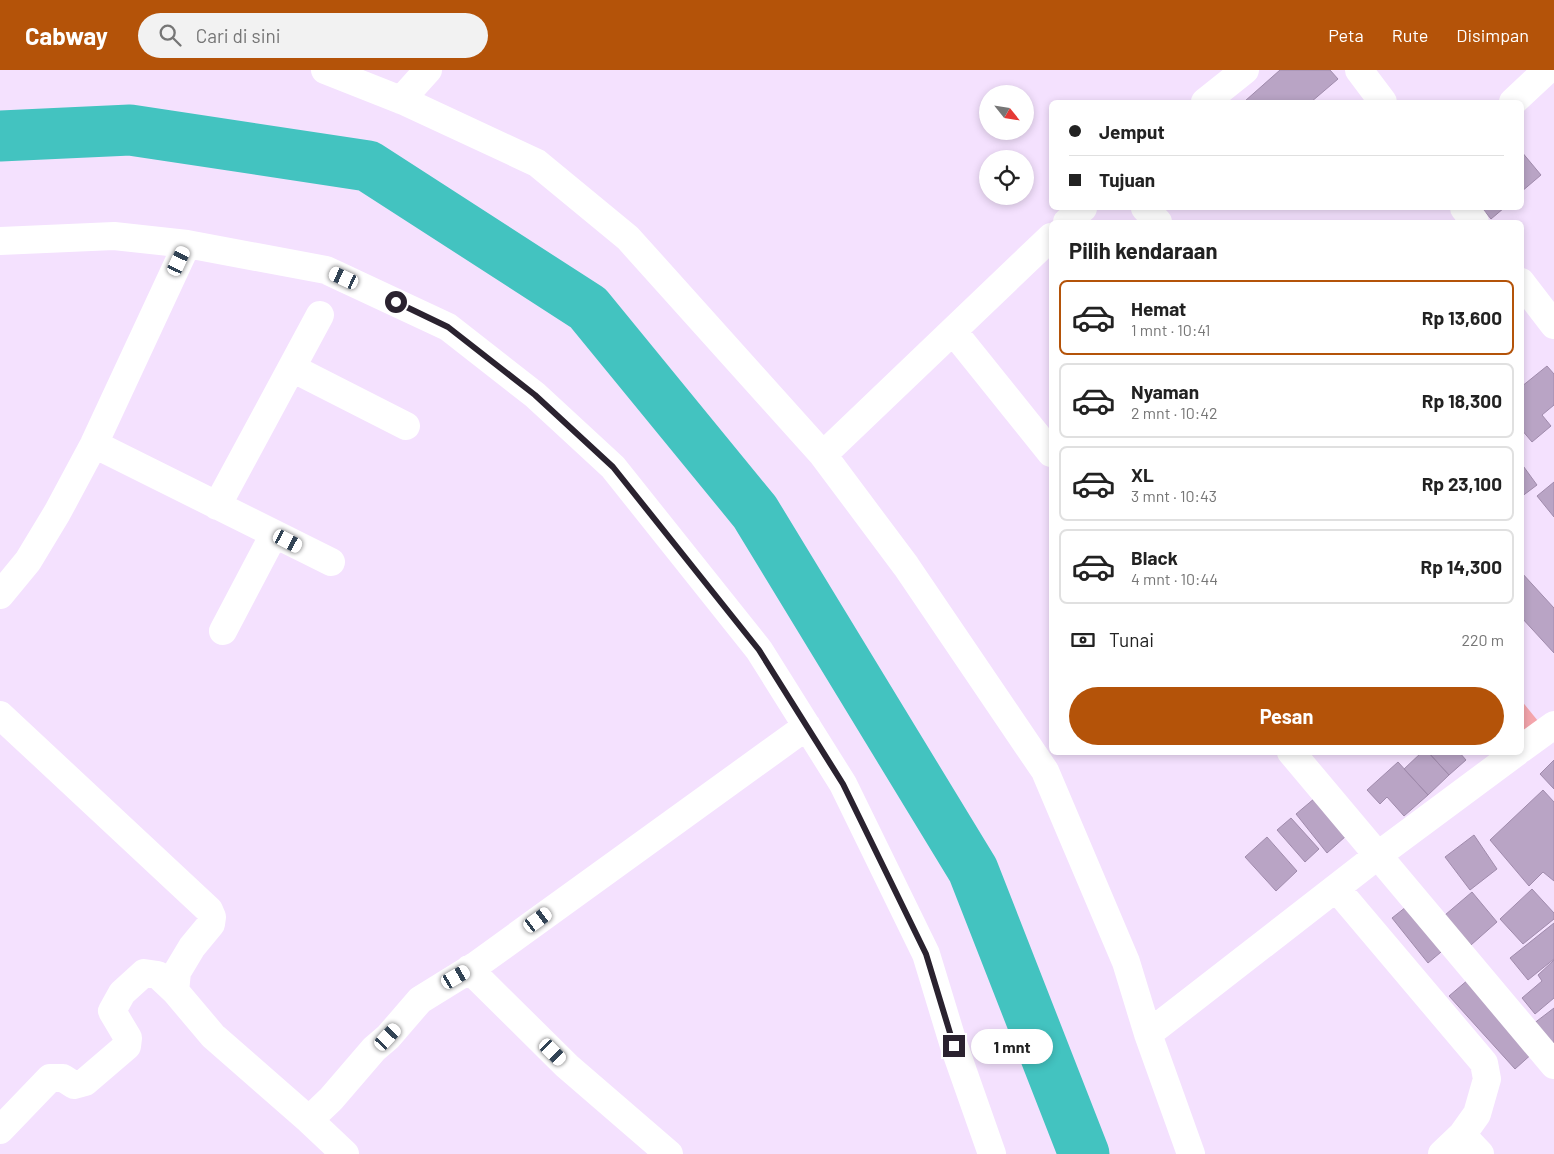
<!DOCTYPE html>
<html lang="id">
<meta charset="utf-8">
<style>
:root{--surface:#fff;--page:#f2f2f2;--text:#222;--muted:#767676;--line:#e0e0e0;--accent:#b45309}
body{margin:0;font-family:Barlow,sans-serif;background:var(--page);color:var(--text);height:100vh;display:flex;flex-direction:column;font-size:19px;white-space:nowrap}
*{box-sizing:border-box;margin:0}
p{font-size:16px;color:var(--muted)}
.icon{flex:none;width:28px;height:28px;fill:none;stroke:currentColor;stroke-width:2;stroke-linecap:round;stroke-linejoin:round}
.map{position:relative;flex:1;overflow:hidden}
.drawer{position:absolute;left:1049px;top:150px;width:475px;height:535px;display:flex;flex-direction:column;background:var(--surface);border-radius:8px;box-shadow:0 2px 8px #0003}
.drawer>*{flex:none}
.guide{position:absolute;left:1049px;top:30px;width:475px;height:110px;border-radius:8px;box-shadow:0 2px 8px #0003;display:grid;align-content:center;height:110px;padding:0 20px;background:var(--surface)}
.needle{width:32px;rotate:120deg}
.tools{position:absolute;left:979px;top:15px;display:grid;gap:10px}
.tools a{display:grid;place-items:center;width:55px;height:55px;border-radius:50%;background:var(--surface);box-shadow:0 2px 8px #0003;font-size:25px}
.end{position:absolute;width:22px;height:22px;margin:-11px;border:6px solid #2a222f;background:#fff;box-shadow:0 0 0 2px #fff}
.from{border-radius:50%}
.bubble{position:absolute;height:35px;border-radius:18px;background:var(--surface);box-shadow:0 2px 8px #0003;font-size:16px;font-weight:700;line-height:35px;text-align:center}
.car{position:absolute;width:15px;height:30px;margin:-15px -8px;border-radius:6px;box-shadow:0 0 4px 1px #0007;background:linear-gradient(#fff 24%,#345 0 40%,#fff 0 76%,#345 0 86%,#fff 0)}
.guide b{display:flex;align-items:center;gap:18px;height:48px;font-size:19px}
.guide b+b{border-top:1px solid var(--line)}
.guide i{width:12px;height:12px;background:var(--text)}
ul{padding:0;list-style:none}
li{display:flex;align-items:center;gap:15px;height:75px;margin:0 10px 8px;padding:0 10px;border:2px solid var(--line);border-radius:8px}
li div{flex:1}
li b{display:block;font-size:19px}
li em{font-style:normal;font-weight:700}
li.on{border-color:var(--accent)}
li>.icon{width:45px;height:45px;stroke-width:1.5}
h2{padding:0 20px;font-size:22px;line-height:60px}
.pay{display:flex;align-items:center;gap:12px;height:55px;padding:0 20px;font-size:19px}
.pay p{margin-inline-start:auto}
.button{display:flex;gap:10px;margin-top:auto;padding:10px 20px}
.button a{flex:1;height:58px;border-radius:30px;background:var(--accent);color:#fff;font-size:20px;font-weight:700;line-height:58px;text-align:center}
header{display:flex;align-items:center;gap:30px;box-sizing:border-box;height:70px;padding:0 25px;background:var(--accent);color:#fff}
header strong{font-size:24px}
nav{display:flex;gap:28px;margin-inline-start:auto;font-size:18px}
.search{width:350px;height:45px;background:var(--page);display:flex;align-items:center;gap:12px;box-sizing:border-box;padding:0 18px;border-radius:28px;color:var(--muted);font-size:19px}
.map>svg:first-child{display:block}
.green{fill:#f4a5ac}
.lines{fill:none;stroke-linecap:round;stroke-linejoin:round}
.river{stroke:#43c3c0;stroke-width:51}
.building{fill:#b9a4c5;stroke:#a08bac}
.minor{stroke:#fff;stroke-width:28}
.route{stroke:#2a222f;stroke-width:6}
</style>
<header>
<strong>Cabway</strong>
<div class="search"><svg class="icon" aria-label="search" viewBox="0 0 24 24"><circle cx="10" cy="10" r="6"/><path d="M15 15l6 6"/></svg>Cari di sini</div>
<nav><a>Peta</a><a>Rute</a><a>Disimpan</a></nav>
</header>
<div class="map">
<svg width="1554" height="1084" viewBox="0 0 1554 1084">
<rect width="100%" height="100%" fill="#f4e1fe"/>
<path class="green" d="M1521 630 1538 651 1521 665Z"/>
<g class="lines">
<path class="river" d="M0 66 130 60 368 96 588 238 755 442 973 800 1084 1084"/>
</g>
<path class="building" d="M1280 0H1330L1338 9 1311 32H1246L1245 31Z
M1521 81 1541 105 1521 122Z
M1482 138H1504L1491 149Z
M1547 296 1554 304V335L1542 345 1551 356 1532 372 1521 359V317Z
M1521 393 1537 415 1521 427Z
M1554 412V447L1537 426Z
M1521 502 1554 538V583L1521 547Z
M1422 682H1428L1449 705 1428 725 1404 699Z
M1428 682H1459L1466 690 1449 705Z
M1554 690V719L1540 704Z
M1398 692 1428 725 1404 746 1387 727 1380 734 1367 720Z
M1543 720 1554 732V811L1543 802 1529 816 1490 770Z
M1315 728 1346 766 1327 783 1296 744Z
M1291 748 1319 779 1305 792 1277 760Z
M1474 765 1497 799 1470 820 1445 787Z
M1267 767 1297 801 1276 821 1245 787Z
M1532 819 1554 843V849L1523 874 1500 849Z
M1472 822 1497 852 1471 875 1445 845Z
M1411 833 1447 877 1428 893 1392 848Z
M1554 853V889L1528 910 1510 888Z
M1554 890V928L1535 944 1522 928 1542 911 1538 905Z
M1469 909 1534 982 1515 999 1449 926Z
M1554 938V973L1549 976 1533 954Z"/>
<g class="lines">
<path class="minor" d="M325 0 406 32 537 93 628 168 823 385 906 496 1045 701 1126 892 1148 964 1191 1084
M1359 0 1383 32
M401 30 428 0
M1205 32 1245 0
M1513 32 1547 0
M1145 138 1158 152
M1464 138 1475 152
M1067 152 1083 138
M0 171 114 166 187 174 326 200 448 257 535 325 613 397 759 580 843 714 926 884 954 976 992 1084
M1521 212 1554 255
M953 261 1051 383
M292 298 406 356
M94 374 331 492
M823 385 1051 167
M217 436 320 245
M0 525 28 491 57 443 94 374 187 174
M223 561 274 464
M0 645 209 840 212 847 211 854 192 877 177 902 175 921 213 966 309 1050
M1521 679 1554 655
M1291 682 1554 995
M1336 818 1484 993 1487 1009 1477 1044 1462 1065 1442 1084
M469 899 567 996 669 1084
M1148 964 1377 786 1517 682
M0 1060 50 1008H63L74 1015 85 1012 127 976 128 968 112 941 122 923 144 903 158 905 175 921
M1462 1065 1480 1084
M345 1084 309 1050 331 1029 374 979 388 967 420 930 475 896 807 656"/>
</g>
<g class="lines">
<path class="route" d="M396 232 448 257 535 325 613 397 759 580 843 714 926 884 954 976"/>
</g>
</svg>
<div class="tools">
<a><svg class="needle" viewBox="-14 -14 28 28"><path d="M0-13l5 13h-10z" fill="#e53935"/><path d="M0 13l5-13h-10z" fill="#767676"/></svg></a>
<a><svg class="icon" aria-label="locate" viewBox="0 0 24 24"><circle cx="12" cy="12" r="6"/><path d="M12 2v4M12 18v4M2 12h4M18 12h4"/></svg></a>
</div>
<i class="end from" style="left:396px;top:232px"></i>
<i class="end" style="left:954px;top:976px"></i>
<div class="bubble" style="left:971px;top:959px;width:82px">1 mnt</div>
<i class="car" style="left:179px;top:191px;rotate:25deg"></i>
<i class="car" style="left:344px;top:208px;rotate:295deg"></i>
<i class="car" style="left:288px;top:471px;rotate:117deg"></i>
<i class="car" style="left:538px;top:850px;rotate:54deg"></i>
<i class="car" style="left:456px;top:907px;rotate:60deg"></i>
<i class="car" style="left:388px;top:967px;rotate:43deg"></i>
<i class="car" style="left:553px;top:982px;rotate:135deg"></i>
<div class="guide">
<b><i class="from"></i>Jemput</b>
<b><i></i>Tujuan</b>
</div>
<section class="drawer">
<h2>Pilih kendaraan</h2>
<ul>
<li class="on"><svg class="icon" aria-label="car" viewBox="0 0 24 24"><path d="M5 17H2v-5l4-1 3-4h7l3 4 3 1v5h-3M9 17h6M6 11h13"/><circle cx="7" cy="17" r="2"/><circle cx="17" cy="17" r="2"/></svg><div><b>Hemat</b><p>1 mnt · 10:41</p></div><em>Rp 13,600</em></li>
<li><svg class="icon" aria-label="car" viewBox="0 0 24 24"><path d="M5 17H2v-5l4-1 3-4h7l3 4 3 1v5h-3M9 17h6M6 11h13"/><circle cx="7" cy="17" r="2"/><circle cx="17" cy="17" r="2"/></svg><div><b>Nyaman</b><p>2 mnt · 10:42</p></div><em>Rp 18,300</em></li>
<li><svg class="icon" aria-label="car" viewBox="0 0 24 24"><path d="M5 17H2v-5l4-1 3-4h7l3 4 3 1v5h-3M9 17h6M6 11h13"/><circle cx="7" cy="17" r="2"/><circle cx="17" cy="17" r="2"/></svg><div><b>XL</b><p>3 mnt · 10:43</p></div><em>Rp 23,100</em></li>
<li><svg class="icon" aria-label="car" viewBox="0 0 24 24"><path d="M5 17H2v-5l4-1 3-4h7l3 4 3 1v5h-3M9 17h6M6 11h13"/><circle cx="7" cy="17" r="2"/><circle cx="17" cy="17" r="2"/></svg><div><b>Black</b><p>4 mnt · 10:44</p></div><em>Rp 14,300</em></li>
</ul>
<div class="pay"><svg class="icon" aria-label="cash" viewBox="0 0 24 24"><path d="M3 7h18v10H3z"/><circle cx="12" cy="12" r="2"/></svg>Tunai<p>220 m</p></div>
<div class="button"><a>Pesan</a></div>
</section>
</div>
